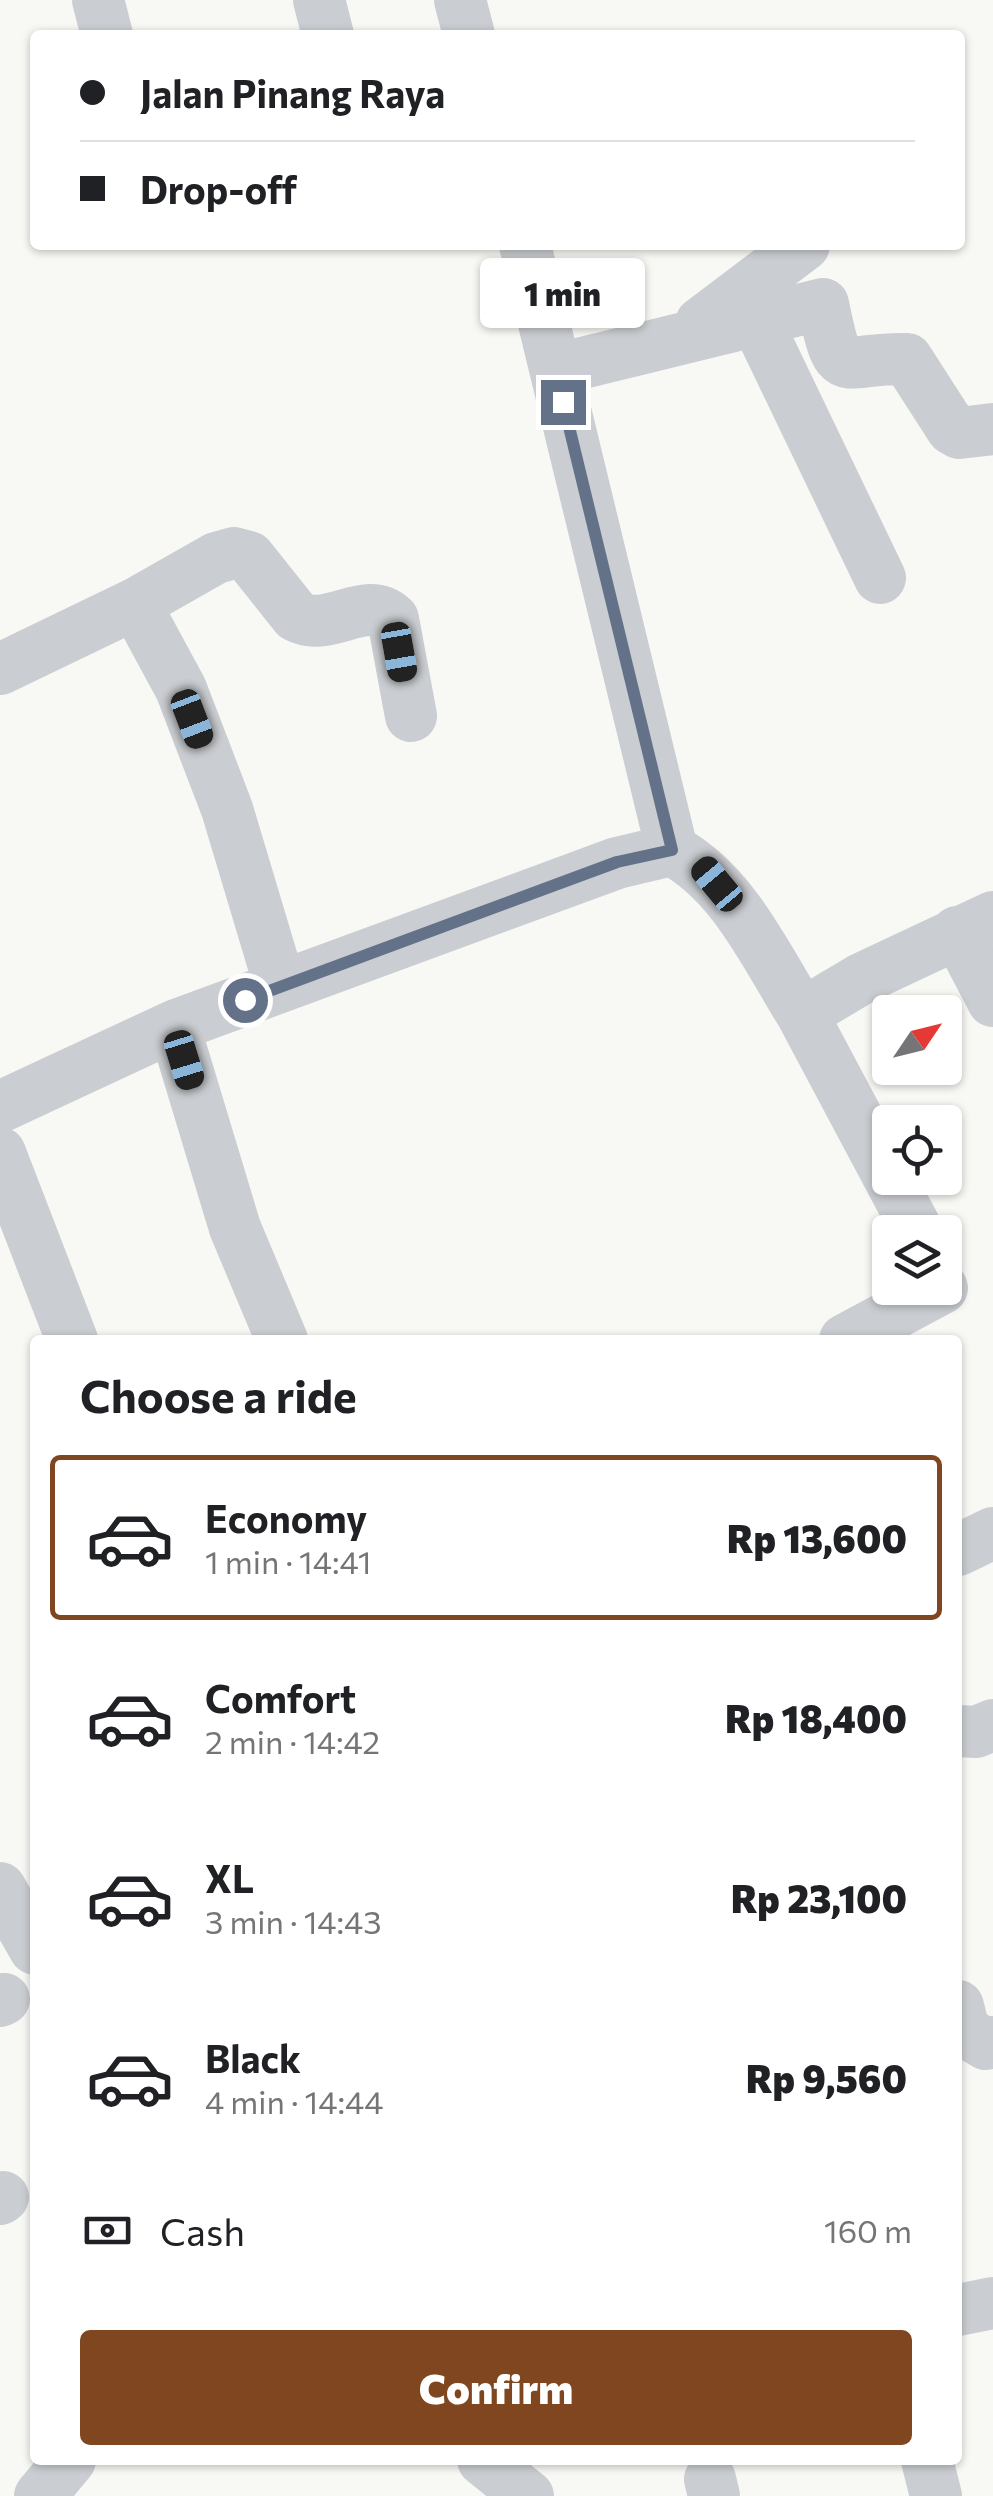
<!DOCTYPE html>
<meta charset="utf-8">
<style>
:root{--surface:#fff;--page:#f2f2f2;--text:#202124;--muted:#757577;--line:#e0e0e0;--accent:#7f461f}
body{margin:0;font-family:Commissioner,sans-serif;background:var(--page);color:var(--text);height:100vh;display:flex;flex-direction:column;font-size:38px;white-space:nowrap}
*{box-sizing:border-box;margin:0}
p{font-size:32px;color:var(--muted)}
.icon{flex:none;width:55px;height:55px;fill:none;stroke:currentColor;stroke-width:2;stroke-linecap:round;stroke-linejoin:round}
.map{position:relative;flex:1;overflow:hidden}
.drawer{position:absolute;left:30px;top:1335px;width:932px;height:1130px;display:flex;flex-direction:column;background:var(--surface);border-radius:10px;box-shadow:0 2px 8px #0004}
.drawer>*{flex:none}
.top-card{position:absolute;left:30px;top:30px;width:935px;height:220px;border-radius:10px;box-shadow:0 2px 8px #0004;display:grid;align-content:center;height:220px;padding:0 50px;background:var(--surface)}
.needle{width:65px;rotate:55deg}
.buttons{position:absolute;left:872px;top:995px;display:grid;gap:20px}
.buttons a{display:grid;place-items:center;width:90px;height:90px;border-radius:10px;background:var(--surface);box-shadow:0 2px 8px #0004;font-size:50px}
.end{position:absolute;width:45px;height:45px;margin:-22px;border:12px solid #647289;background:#fff;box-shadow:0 0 0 5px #fff}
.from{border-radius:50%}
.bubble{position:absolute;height:70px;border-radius:10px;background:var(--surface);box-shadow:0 2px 8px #0004;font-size:32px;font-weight:800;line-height:70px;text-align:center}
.car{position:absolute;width:30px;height:60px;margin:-30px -15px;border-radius:12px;box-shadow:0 0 8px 2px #0007;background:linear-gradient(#222 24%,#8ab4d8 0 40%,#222 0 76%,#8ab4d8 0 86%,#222 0)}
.top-card b{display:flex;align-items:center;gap:35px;height:95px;font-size:38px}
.top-card b+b{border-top:2px solid var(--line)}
.top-card i{width:25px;height:25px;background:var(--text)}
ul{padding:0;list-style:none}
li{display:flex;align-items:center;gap:30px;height:165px;margin:0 20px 15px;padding:0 30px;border:5px solid transparent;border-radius:10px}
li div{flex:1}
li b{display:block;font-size:38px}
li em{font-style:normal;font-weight:800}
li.on{border-color:var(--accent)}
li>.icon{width:90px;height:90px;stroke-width:1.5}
h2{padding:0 50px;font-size:45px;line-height:120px}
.pay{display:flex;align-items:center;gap:25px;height:110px;padding:0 50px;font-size:38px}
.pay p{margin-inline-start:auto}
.button{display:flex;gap:20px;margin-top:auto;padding:20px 50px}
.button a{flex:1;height:115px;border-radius:10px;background:var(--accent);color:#fff;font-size:40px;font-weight:800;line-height:115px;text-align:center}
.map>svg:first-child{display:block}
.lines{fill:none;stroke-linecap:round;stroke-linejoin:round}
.minor{stroke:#cacdd1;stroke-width:52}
.route{stroke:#647289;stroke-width:12}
</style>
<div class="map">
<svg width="993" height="2496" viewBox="0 0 993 2496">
<rect width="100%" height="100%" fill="#f8f8f5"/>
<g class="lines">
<path class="minor" d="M98 0 107 35
M319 0 328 35
M460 0 469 35
M525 245 672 850
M756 320 880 578
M701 323 804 245
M558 369 823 304C840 387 839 357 907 359L952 429 959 433 993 429
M135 604 181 689 227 809 280 986
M0 669 135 604 216 558 234 553 249 557 296 616C329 634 366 593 393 619L411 716
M957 932 993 1001
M802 1014 918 1232
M174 1026 235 1228 282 1340
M0 1107 174 1026 617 863 672 850C734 884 765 955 802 1014L861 979 993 917
M0 1153 72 1340
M845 1340 942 1288
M958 1550 993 1533
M958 1731 976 1732 993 1725
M0 1888 35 1949
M0 2001 4 1999
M958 2006 964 2031 986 2044 993 2042
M0 2199 3 2197
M958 2310 993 2303
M483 2460 528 2496
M927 2460 936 2496
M710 2479 714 2496
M40 2496 70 2460"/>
</g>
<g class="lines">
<path class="route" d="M245 1000 617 862 672 850 563 402"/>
</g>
</svg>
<div class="buttons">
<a><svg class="needle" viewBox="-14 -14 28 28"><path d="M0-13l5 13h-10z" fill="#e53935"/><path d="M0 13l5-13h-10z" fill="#757577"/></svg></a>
<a><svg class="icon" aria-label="locate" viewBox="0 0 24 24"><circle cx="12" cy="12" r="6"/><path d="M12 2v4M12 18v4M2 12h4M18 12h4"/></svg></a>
<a><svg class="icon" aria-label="layers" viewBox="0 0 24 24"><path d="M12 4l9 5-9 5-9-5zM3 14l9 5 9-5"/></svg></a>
</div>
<i class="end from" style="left:245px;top:1000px"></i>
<i class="end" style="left:563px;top:402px"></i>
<div class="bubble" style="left:480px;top:258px;width:165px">1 min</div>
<i class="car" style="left:399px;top:652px;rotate:170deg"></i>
<i class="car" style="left:192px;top:719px;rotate:159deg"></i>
<i class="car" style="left:717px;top:884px;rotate:320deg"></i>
<i class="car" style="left:184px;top:1060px;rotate:163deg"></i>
<div class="top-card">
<b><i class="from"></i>Jalan Pinang Raya</b>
<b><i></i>Drop-off</b>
</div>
<section class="drawer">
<h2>Choose a ride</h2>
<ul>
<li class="on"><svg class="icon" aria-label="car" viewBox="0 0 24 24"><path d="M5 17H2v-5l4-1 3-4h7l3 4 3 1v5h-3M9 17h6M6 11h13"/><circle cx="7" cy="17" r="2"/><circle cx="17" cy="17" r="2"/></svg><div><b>Economy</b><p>1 min · 14:41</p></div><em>Rp 13,600</em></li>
<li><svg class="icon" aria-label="car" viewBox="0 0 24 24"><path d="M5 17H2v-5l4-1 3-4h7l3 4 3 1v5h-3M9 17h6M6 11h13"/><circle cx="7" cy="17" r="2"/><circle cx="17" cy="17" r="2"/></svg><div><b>Comfort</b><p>2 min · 14:42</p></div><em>Rp 18,400</em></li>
<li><svg class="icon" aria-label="car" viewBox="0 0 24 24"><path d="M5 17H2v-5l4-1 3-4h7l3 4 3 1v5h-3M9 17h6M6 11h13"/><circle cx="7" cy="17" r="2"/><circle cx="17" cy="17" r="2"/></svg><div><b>XL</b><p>3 min · 14:43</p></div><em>Rp 23,100</em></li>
<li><svg class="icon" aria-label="car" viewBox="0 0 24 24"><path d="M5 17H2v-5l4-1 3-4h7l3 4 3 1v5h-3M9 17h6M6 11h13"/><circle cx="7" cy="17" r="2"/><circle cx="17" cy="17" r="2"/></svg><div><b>Black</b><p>4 min · 14:44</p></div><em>Rp 9,560</em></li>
</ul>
<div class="pay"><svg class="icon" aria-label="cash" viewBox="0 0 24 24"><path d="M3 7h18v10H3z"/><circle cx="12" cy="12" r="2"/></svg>Cash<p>160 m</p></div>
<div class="button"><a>Confirm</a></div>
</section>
</div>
